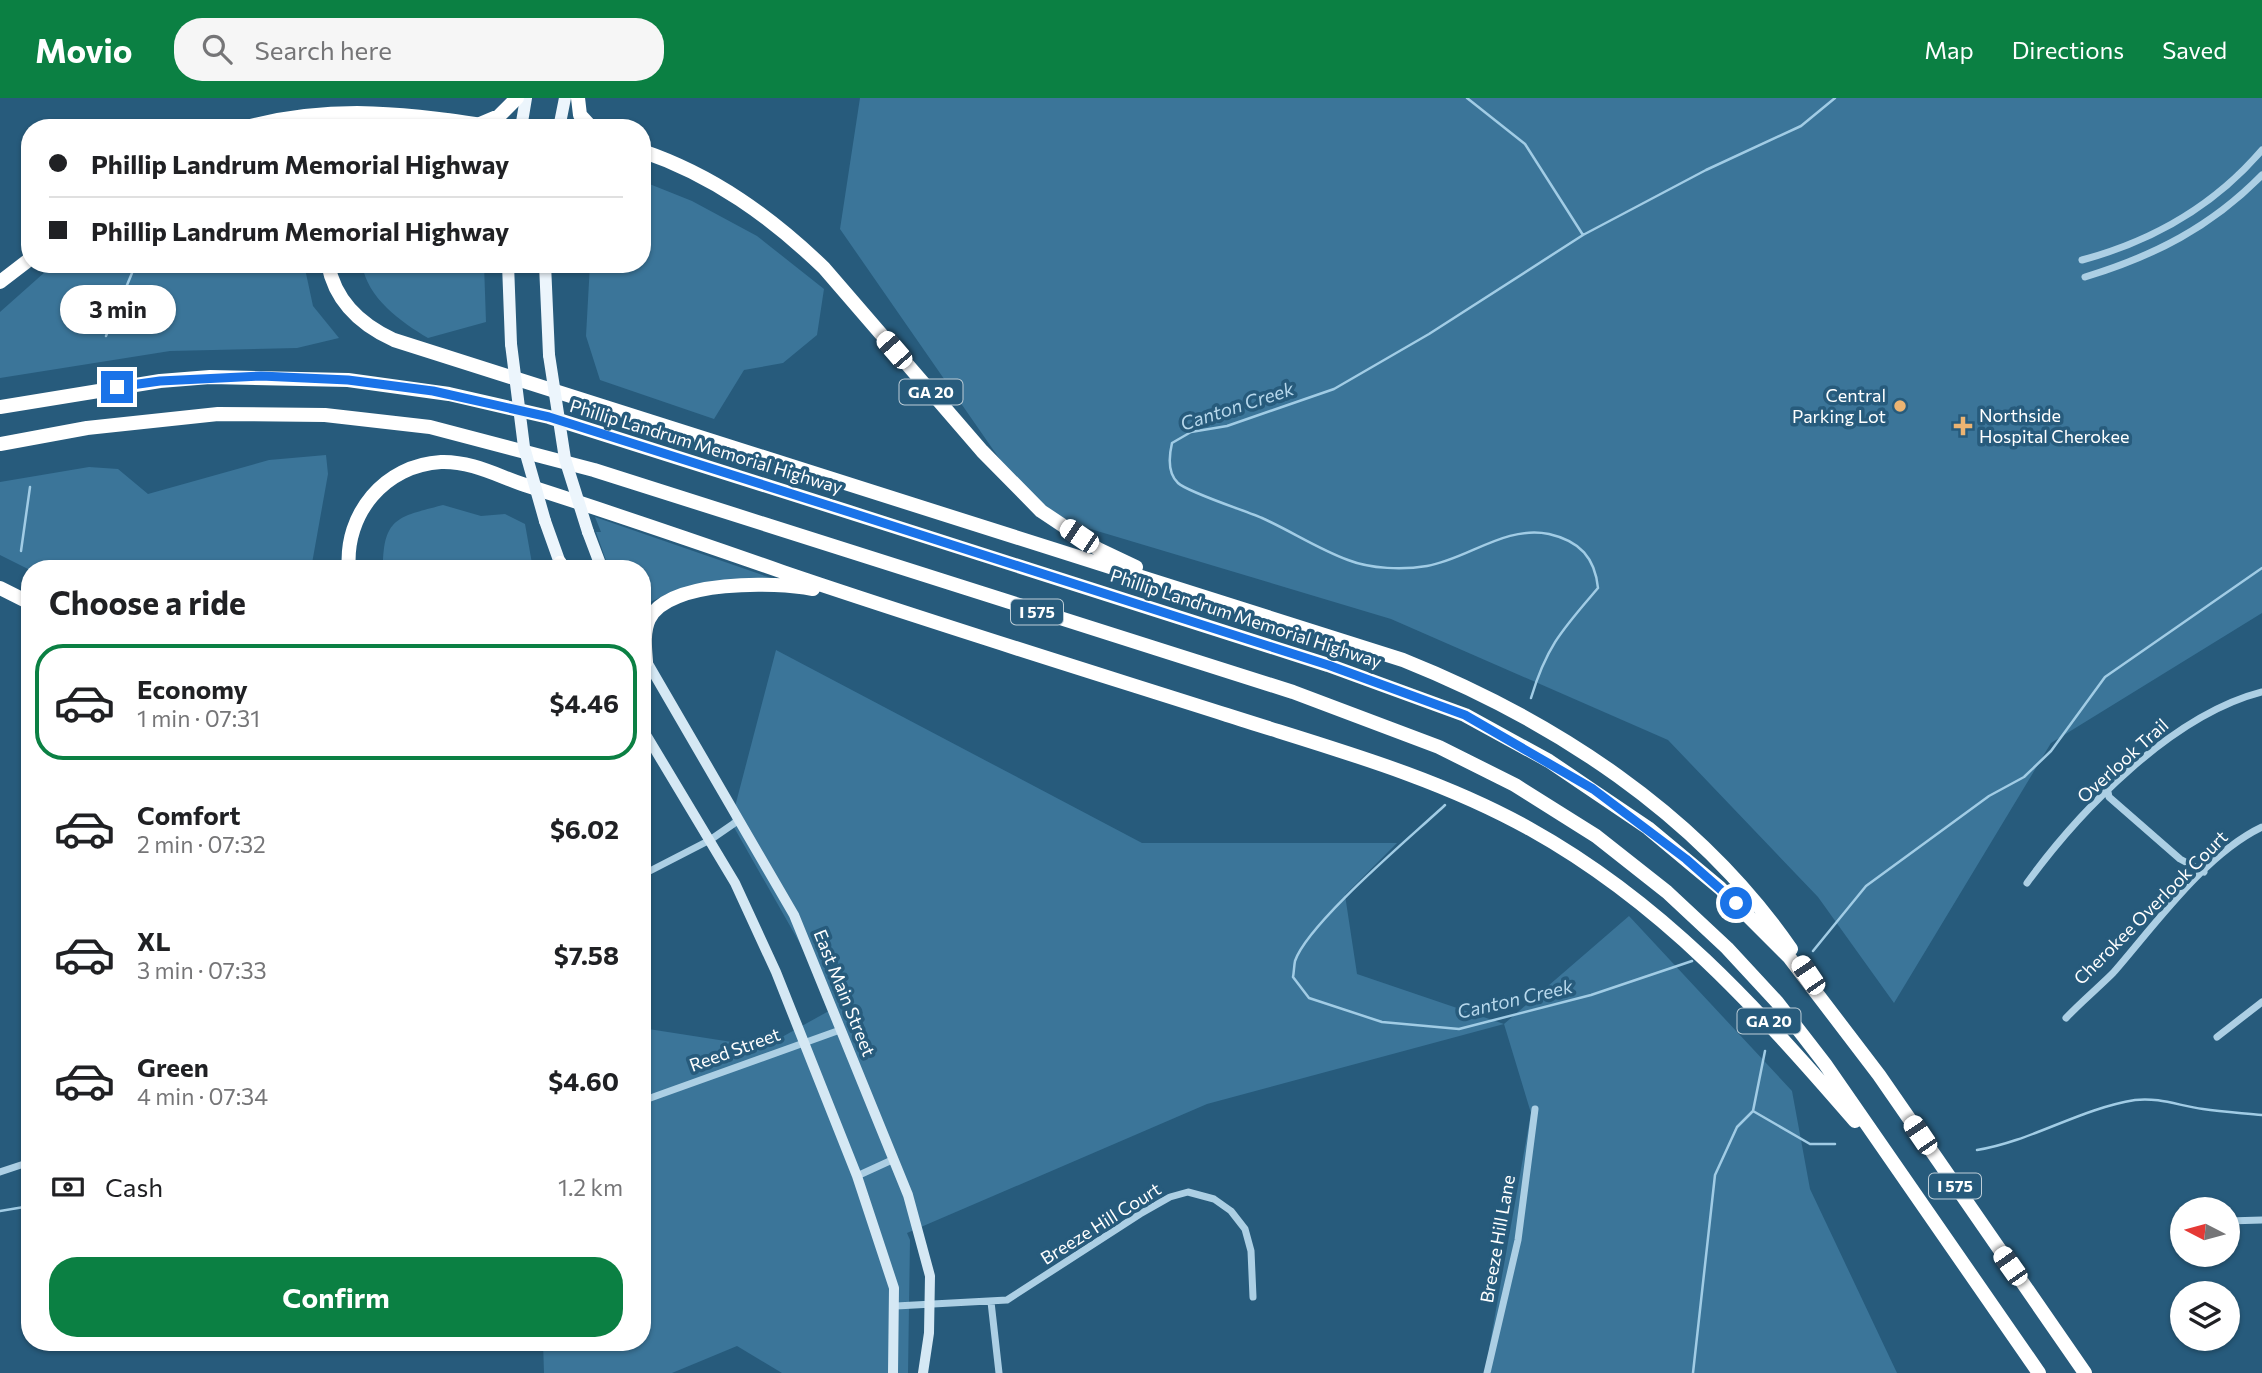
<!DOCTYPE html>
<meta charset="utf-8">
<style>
:root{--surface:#fff;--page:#f6f6f6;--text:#202124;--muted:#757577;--line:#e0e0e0;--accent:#0b8043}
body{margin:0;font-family:Commissioner,sans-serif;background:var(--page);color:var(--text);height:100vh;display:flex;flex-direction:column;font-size:26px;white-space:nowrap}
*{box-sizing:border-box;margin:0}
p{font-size:23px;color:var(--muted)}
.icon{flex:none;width:38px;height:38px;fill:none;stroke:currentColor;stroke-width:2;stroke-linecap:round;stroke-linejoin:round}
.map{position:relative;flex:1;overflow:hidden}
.side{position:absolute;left:21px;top:462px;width:630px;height:791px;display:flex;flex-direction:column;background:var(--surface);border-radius:28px;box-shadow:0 2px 5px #0004}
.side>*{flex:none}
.hud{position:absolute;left:21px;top:21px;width:630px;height:154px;border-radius:28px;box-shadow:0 2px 5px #0004;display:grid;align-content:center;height:154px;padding:0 28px;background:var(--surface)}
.needle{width:46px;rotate:276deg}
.controls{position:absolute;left:2170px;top:1099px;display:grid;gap:14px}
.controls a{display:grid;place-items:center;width:70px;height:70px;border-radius:50%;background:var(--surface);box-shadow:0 2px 5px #0004;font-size:35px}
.end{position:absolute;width:32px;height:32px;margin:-16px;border:9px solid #1a73e8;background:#fff;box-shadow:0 0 0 4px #fff}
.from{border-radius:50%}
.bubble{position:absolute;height:49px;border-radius:24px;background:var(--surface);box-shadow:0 2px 5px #0004;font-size:23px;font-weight:700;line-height:49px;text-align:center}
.car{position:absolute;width:21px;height:42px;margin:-21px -10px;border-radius:9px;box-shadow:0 0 5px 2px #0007;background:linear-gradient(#fff 24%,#345 0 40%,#fff 0 76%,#345 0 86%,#fff 0)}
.hud b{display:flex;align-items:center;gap:24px;height:66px;font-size:26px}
.hud b+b{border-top:2px solid var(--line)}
.hud i{width:18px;height:18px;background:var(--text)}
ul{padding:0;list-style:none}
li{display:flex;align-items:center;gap:21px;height:116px;margin:0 14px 10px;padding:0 14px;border:4px solid transparent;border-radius:28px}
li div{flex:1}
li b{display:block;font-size:26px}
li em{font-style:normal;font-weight:700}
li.selected{border-color:var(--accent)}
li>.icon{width:63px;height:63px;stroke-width:1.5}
h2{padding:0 28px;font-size:32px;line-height:84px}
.pay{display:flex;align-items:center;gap:18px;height:77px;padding:0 28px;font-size:26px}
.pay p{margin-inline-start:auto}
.button{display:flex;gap:14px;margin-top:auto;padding:14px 28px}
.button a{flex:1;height:80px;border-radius:28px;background:var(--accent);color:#fff;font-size:28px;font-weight:700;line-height:80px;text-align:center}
header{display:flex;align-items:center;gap:42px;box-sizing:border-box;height:98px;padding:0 35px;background:var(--accent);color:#fff}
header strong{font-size:33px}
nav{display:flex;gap:38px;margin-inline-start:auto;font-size:24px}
.search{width:490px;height:63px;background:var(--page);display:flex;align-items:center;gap:18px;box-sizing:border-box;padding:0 24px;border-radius:28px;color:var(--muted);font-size:26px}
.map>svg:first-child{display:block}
.green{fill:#3b7599}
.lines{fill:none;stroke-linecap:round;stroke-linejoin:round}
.stream{stroke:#a1cce5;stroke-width:2.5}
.minor{stroke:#accfe4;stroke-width:7}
.secondary{stroke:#d5e8f4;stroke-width:10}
.primary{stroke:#ecf5fc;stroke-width:12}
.motorway{stroke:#fff;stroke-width:14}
.primary-bridge{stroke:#ecf5fc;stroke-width:12}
.route{stroke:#1a73e8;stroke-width:9}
.poi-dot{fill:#ecb472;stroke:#275b7c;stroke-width:2.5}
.labels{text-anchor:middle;stroke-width:7;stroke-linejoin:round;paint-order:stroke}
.shield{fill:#275b7c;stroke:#beced8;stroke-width:2}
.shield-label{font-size:16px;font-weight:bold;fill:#fff}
.poi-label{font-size:18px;fill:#fff;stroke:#275b7c;text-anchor:end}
.street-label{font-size:18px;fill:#fff;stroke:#275b7c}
.water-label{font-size:19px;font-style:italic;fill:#b7d8ec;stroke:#275b7c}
</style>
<header>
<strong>Movio</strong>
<div class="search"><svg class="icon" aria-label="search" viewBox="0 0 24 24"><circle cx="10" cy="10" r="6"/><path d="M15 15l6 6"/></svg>Search here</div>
<nav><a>Map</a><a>Directions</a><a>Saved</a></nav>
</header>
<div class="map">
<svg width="2262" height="1275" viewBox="0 0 2262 1275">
<rect width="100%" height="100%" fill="#275b7c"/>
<path class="green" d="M860 0H2262V515L2051 645 1894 905 1818 799 1668 642 1391 521 1037 415 840 131Z
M642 83 692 103 757 138 824 191 817 237 783 265 744 272 714 321 600 282 586 238 590 166H642Z
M54 166H304L313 208 339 240 297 250 170 253 0 280V214Z
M362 166H484L486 224 428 240C401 224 367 200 362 166Z
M326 357 328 376 311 471 30 472 0 457V384L89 369 118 371 148 396 269 362Z
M443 407 481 418 505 416 525 426 533 471H383C383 419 398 419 443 407Z
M595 419 771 480 667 496 642 508V471H609L596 434H601Z
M776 552 1142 745H1397L1345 797 1357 876 1504 926 1629 818 1792 993 1810 1091 1897 1275H1491L1489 1251 1531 1015 1504 926 1207 1006 907 1135 910 1142 908 1275H782L737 1248 672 1275H544L543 1244H642V930L764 949 836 909 731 724Z"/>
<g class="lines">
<path class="stream" d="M1467 0 1525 46 1583 137
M106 238 132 175
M21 453 30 389
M1531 600C1547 547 1563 531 1598 490 1595 460 1580 443 1549 436 1505 427 1468 461 1427 468 1403 472 1371 471 1348 462 1318 451 1291 433 1262 420 1246 413 1187 394 1178 385 1167 375 1169 358 1172 345L1191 334 1227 328 1334 291 1429 236 1583 137 1706 72 1801 28 1835 0
M1445 707C1412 738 1308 825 1295 863 1294 868 1294 874 1293 879L1309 900 1382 924 1459 931 1591 897 1692 863
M1813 853 1866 788 1989 698 2024 679 2051 653 2105 579 2262 470
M1753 1013 1810 1046H1835
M1977 1052C2032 1043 2079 1011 2135 1002 2159 999 2180 1008 2203 1011 2223 1014 2243 1015 2262 1017
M0 1113 30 1108
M1693 1275 1715 1077 1737 1029 1753 1013 1765 953"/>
<path class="minor" d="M2082 162C2153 143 2214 108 2262 52
M2085 179C2154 158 2211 129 2262 77
M2108 694 2109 699 2180 761 2204 774
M642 777 710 742 739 722
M2027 785C2080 712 2172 617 2262 594
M2066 920C2081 904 2098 890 2113 875 2154 828 2205 756 2262 729
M2217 939 2262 904
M642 1003 840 932
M0 1074 30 1064
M857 1078 892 1062
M2228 1123 2262 1122
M991 1204 999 1275
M896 1208 1007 1202 1140 1116 1170 1099 1188 1094 1214 1101 1231 1113 1245 1131 1251 1153 1253 1199
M1487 1275 1518 1142 1535 1011"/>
<path class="secondary" d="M643 557 794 817 908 1097 930 1178 929 1235 923 1275
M642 630 735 785 776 874 857 1078 894 1190 893 1275"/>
<path class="primary" d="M521 30 526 0
M559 30 565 0
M508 166 511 246
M545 166 549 257
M545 423 560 465
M588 434 602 471"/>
<path class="motorway" d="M578 0 580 17 592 30
M480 26 499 18 517 0
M243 30C335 5 411 16 503 30
M642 53C713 77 771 119 824 170L982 353 1041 413 1098 451 1136 469
M328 166C335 203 361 227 394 242L1403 562C1553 622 1698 716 1791 851
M0 184 30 161
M0 309 160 283 210 279 348 282 449 296 549 319 849 414 1328 567 1465 617 1549 663 1648 730 1720 790 1789 859 1879 977 2085 1275
M0 346 87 330 218 316 325 317 430 329 594 372 1293 594 1439 649 1515 687 1596 738 1667 794 1727 850 1777 904 1825 966 2039 1275
M349 471C344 416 385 367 441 364 471 363 498 378 525 387 612 415 697 444 783 474 930 524 1079 570 1227 617 1330 650 1435 678 1530 731 1663 805 1757 910 1855 1023
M559 471 560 465
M0 490 30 505
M646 564C645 550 643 534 649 521 669 481 776 484 813 491"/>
<path class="primary-bridge" d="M511 246 524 349 545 423
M549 257 565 361 588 434"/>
</g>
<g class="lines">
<path class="route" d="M117 289 160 283 261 278 348 282 433 293 549 319 849 414 1328 567 1465 617 1593 691 1686 761 1736 805"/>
</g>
<g class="poi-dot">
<circle cx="1900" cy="308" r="7"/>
<path d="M1959.5 317.5h7v7h7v7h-7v7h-7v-7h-7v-7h7z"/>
</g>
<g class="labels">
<g class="shield">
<rect x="899.5" y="281.5" width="63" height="25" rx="5"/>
<rect x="1011" y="501.5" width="52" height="25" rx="5"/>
<rect x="1737.5" y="910.5" width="63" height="25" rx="5"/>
<rect x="1929" y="1075.5" width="52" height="25" rx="5"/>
</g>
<g class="shield-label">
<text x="931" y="300">GA 20</text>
<text x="1037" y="520">I 575</text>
<text x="1769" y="929">GA 20</text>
<text x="1955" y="1094">I 575</text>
</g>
<g class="poi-label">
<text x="1886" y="304">Central<tspan x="1886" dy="21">Parking Lot</tspan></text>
<text x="1979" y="324" text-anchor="start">Northside<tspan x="1979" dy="21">Hospital Cherokee</tspan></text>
</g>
<g class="street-label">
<text transform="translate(706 349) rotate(17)" y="6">Phillip Landrum Memorial Highway</text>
<text transform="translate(1246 521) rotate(18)" y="6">Phillip Landrum Memorial Highway</text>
<text transform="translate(2123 663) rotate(-42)" y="6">Overlook Trail</text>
<text transform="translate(2151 810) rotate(-45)" y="6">Cherokee Overlook Court</text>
<text transform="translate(844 895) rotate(68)" y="6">East Main Street</text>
<text transform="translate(735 952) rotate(-20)" y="6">Reed Street</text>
<text transform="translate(1101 1126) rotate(-32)" y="6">Breeze Hill Court</text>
<text transform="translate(1498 1141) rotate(-80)" y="6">Breeze Hill Lane</text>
</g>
<g class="water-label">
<text transform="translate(1237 308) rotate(-18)" y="7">Canton Creek</text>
<text transform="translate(1515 901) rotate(-13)" y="7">Canton Creek</text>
</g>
</g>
</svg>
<div class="controls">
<a><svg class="needle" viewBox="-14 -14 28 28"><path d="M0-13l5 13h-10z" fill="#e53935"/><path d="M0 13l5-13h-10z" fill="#757577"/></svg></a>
<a><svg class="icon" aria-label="layers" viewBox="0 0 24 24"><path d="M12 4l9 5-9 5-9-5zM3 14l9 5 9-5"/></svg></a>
</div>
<i class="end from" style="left:1736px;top:805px"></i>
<i class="end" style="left:117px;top:289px"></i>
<div class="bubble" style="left:60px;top:187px;width:116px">3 min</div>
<i class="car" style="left:894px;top:252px;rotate:319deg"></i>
<i class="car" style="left:1079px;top:438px;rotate:304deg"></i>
<i class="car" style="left:1808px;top:877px;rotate:326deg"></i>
<i class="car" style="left:1920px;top:1037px;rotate:326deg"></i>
<i class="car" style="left:2010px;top:1168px;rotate:325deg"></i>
<div class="hud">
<b><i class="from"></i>Phillip Landrum Memorial Highway</b>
<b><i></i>Phillip Landrum Memorial Highway</b>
</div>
<section class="side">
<h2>Choose a ride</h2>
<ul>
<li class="selected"><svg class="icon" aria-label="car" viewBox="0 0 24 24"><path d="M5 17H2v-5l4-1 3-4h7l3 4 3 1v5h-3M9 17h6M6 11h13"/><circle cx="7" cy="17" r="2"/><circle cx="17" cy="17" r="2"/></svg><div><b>Economy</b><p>1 min · 07:31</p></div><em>$4.46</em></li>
<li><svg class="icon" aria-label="car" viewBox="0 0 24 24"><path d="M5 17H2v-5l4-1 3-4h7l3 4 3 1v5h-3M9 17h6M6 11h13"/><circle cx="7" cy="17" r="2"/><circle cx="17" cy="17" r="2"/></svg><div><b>Comfort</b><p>2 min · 07:32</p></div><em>$6.02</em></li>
<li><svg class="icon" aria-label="car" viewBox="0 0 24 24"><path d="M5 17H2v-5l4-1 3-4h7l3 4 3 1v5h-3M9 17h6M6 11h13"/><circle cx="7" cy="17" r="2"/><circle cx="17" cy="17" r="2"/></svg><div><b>XL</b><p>3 min · 07:33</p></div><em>$7.58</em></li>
<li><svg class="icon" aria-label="car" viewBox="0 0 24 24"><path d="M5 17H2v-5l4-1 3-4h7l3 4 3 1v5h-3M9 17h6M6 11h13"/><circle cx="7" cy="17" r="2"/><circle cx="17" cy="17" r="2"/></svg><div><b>Green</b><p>4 min · 07:34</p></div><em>$4.60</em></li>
</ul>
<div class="pay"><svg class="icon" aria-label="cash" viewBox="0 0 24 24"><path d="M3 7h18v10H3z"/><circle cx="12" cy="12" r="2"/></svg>Cash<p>1.2 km</p></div>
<div class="button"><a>Confirm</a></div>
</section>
</div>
